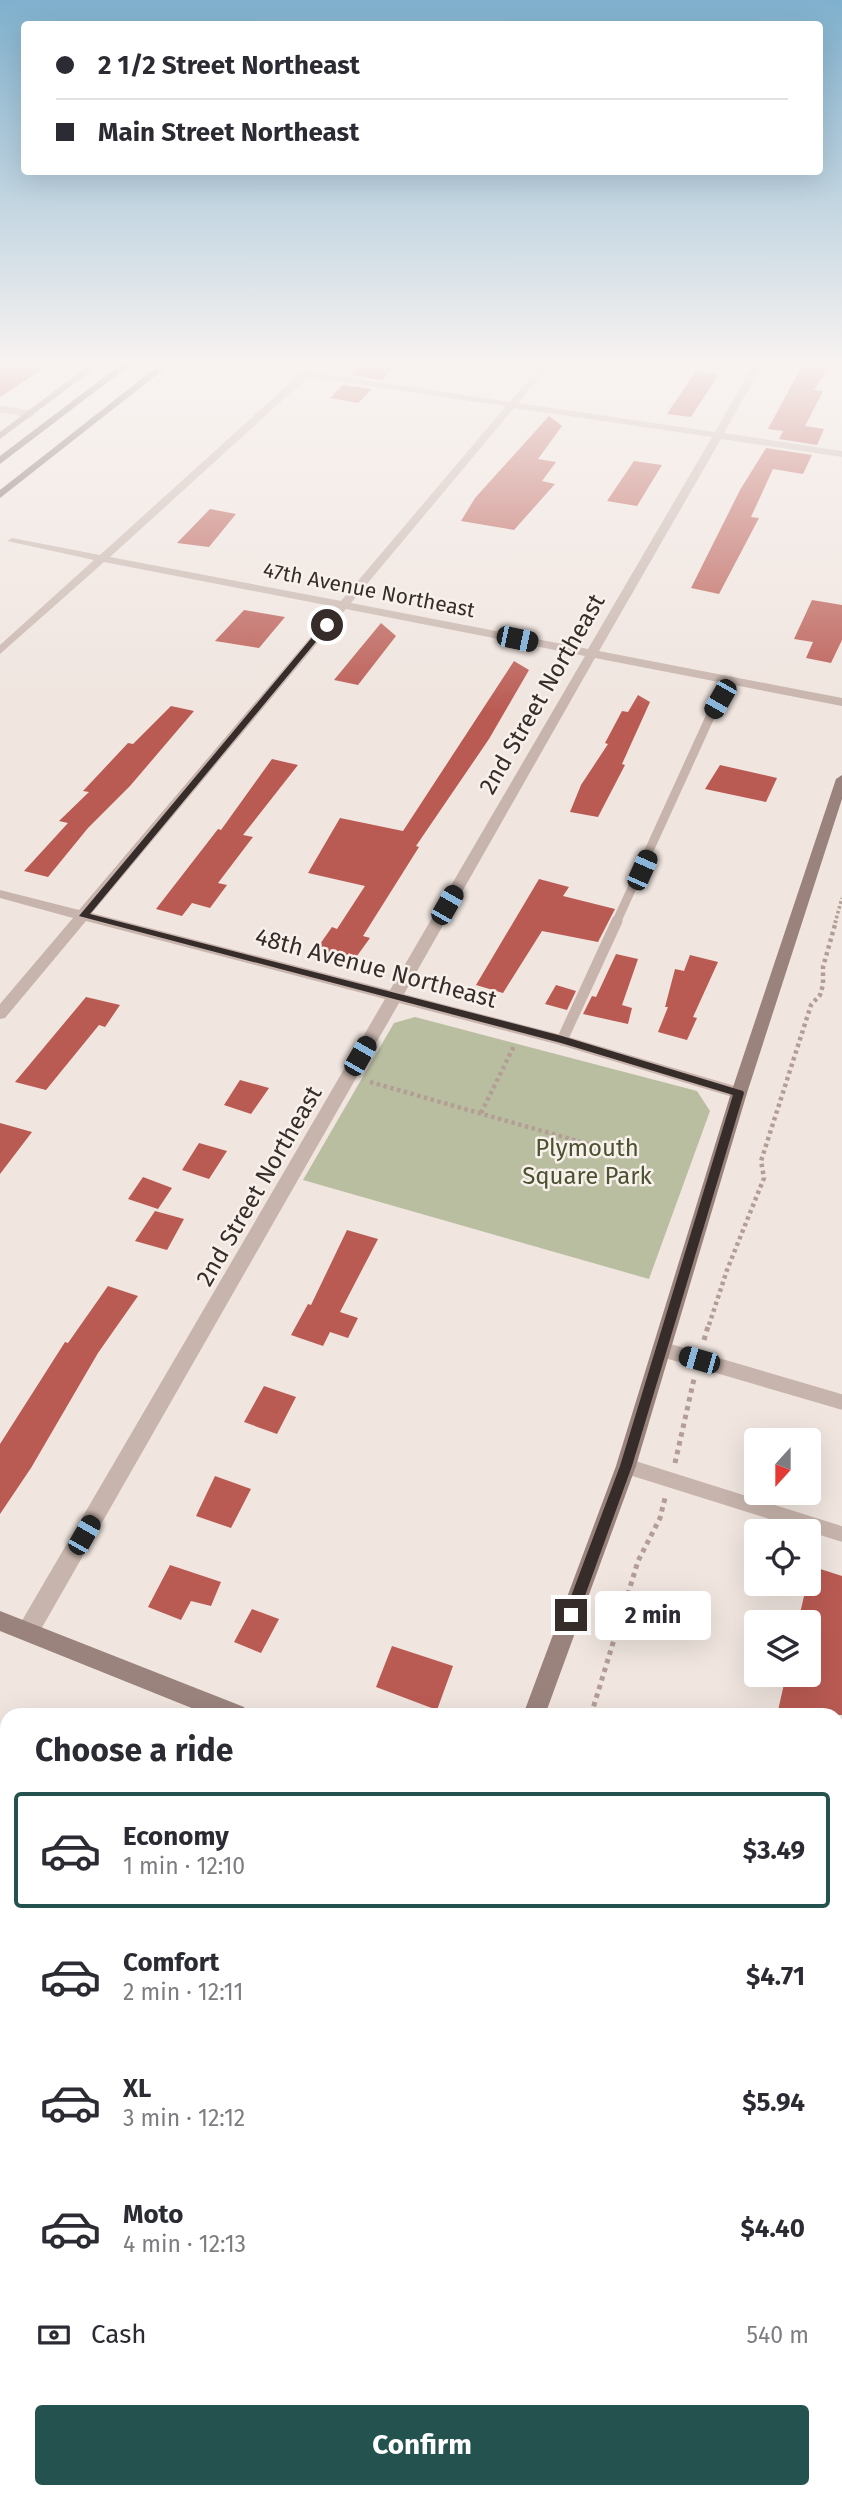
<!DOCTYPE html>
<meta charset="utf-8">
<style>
:root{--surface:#fff;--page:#f7f7f7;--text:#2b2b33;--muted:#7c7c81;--line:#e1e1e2;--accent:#24534f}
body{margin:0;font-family:"Fira Sans",sans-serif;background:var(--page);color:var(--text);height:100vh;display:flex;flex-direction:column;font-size:26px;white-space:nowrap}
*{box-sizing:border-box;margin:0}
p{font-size:23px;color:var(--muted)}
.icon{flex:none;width:38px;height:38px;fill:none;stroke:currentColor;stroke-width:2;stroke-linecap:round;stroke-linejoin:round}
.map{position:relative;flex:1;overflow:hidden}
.sheet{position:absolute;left:0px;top:1708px;width:844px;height:791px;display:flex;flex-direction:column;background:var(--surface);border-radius:21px 21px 0 0;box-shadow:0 7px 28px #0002}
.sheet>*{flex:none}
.top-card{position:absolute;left:21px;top:21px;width:802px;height:154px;border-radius:7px;box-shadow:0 7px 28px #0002;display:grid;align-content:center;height:154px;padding:0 35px;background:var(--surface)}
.needle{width:46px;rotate:201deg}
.tools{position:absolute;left:744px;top:1428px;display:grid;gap:14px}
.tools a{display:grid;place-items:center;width:77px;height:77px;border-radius:7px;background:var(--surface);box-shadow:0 7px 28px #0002;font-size:35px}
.end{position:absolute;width:32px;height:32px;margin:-16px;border:9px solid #362c2a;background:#fff;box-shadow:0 0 0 4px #fff}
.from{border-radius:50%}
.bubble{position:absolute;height:49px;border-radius:7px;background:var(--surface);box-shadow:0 7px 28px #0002;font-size:23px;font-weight:700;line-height:49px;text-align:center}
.car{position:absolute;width:21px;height:42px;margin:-21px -10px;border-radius:9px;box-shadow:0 0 5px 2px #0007;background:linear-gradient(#222 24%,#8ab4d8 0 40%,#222 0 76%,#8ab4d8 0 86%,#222 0)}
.top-card b{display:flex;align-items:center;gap:24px;height:66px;font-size:26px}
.top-card b+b{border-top:2px solid var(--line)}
.top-card i{width:18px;height:18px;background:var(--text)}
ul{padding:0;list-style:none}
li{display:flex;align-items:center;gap:21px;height:116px;margin:0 14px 10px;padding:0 21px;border:4px solid transparent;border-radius:7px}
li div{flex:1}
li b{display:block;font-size:26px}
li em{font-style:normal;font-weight:700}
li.current{border-color:var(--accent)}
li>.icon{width:63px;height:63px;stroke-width:1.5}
h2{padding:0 35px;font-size:32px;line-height:84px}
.pay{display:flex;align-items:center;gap:18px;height:77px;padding:0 35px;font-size:26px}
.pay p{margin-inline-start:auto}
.action{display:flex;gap:14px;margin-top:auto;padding:14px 35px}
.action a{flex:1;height:80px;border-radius:7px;background:var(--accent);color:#fff;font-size:28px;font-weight:700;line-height:80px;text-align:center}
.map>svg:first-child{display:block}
.green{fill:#b9bea0}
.building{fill:#ba5b53}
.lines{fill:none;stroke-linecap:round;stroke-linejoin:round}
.path-far3{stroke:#b39e96;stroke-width:3.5;stroke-dasharray:2.5 2.5;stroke-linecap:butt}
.path-far2{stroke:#b39e96;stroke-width:4.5;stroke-dasharray:3.5 3.5;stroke-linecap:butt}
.path-far1{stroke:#b39e96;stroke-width:5;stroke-dasharray:4.5 4.5;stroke-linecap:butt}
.path{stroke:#b39e96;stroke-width:7;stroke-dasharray:5 5;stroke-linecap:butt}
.lane-far3{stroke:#c7b4ac;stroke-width:7}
.lane-far2{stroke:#c7b4ac;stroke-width:9}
.lane-far1{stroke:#c7b4ac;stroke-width:11}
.lane{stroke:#c7b4ac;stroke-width:15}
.street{fill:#c7b4ac;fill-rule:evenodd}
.secondary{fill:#9b837d;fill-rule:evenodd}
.primary{fill:#76615d;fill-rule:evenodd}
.route{fill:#362c2a}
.labels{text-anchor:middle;stroke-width:5;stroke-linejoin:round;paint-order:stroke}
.far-street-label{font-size:21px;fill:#362c2a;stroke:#f8f0eb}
.street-label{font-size:24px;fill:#362c2a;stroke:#f8f0eb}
.park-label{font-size:24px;fill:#4b5230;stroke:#f8f0eb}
</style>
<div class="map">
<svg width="842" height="2499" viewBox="0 0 842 2499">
<rect width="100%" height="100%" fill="#f0e5df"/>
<path class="green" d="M415 1017 697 1091 710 1111 649 1279 303 1180 394 1023Z"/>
<path class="building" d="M0 362H53L0 397Z
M365 362H399L382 380 352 375Z
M804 362H832L814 390 823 391 805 426 824 429 817 445 779 439 783 431 768 429Z
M696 371 719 374 691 417 667 414Z
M343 385 372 389 358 403 330 398Z
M549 416 562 426 538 459 556 462 542 481 555 484 514 530 461 521 475 498Z
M766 448 812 455 803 474 773 469 751 517 759 518 719 594 691 588 740 490Z
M634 461 662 465 637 506 607 501Z
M210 509 236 514 209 547 177 543Z
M812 600 842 605V640L831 663 806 658 813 642 794 639Z
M244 610 285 617 259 648 215 641Z
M381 623 396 636 358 685 334 680Z
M514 661 529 670 489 739 416 846 419 847 363 936 370 938 357 956 351 955 346 963 313 954 332 927 337 929 365 886 308 873 340 818 403 831Z
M638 695 650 702 622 764 625 765 598 817 570 812 581 785 608 744 605 743 622 711 628 712Z
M171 706 194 711 130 786 88 828 48 877 24 871 68 823 59 821 89 792 83 791 128 743 133 744Z
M272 759 298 765 243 835 253 837 218 883 227 885 210 908 192 903 182 916 156 909 218 829 221 830Z
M720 765 777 778 766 802 705 789Z
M539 879 569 887 563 896 615 909 598 942 542 931 503 993 476 985Z
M616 954 638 959 622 1005 632 1008 628 1024 583 1014 592 996 596 997Z
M690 955 718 962 693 1017 697 1018 687 1040 658 1032 668 1007H665L675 969 684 971Z
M556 985 576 991 567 1010 545 1004Z
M86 997 120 1005 105 1027 99 1025 46 1090 15 1082Z
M240 1080 269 1088 251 1114 224 1105Z
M0 1123 32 1132 0 1174Z
M199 1143 227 1151 209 1179 182 1170Z
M143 1177 172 1188 158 1209 128 1199Z
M155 1211 184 1219 167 1250 135 1241Z
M347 1230 378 1239 340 1312 358 1318 348 1338 330 1332 323 1346 291 1335 308 1304 311 1305Z
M108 1286 138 1296 98 1353 31 1468 0 1514V1444L65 1342 68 1343Z
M264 1386 296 1397 277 1434 244 1422Z
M215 1476 251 1489 231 1528 196 1516Z
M170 1565 221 1582 211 1606 191 1601 181 1620 148 1607Z
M811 1566 842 1576V1715H777L786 1675H808V1622H798Z
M252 1609 279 1619 261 1653 234 1642Z
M392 1646 453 1666 437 1710 376 1687Z"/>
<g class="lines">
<path class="path-far3" d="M835 923 842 898"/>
<path class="path-far2" d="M370 1082 588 1144
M481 1113 515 1044
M709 1325 727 1270 764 1178 761 1161 811 1005 820 995 823 985V967L836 921"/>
<path class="path-far1" d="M704 1340 709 1323
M675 1463 694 1379
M591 1715 638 1561 660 1518 665 1498"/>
<path class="path" d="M346 2499 348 2492"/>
<path class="lane-far3" d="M0 409 30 414"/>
<path class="lane-far2" d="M616 923 710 717 731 681"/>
<path class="lane-far1" d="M562 1040 617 921"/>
<path class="lane" d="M661 1349 842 1402
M626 1466 842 1534"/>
<path class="street" d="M313 362H323L313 372 510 402 543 362H552L518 403 715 432 755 362H764L724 433 842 451V457L721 439 599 651 842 698V706L595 658 404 994 562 1035 745 1089 747 1093 745 1097 739 1099 560 1045 399 1003 36 1638 28 1641 20 1638 17 1631 20 1624 385 999 86 921 5 1018 0 1019V1004L73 918 0 898V890L79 910 336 607 104 562 0 654V645L94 560 7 541 12 538 100 555ZM308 377 506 406 341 601 110 557ZM514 408 712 437 588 649 351 603ZM346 609 585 656 390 990 92 913Z
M0 2324 7 2327V2356L0 2353Z"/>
<path class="secondary" d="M93 362H103L0 439V432Z
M842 775V799L747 1093 636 1466 545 1715H523L616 1466 731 1093 836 779Z
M0 1611 244 1707 247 1715H209L0 1631Z
M252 2492H282L280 2499H250Z"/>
<path class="primary" d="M124 362H134L0 464V456Z
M163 362H173L0 498V490Z"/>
</g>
<linearGradient id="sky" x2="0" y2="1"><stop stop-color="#7fb0cd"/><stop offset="0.51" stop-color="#f8f3f1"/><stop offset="1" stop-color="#f8f3f1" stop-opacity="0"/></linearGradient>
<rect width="842" height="712" fill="url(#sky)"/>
<path class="route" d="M324 623 330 625 90 914 562 1036 743 1091 744 1093 632 1466 578 1615 571 1622 564 1615 620 1466 733 1095 561 1043 79 916Z"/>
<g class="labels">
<g class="far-street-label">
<text transform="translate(369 590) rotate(11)" y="7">47th Avenue Northeast</text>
</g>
<g class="street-label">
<text transform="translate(542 694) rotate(-60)" y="8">2nd Street Northeast</text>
<text transform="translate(376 968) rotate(15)" y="8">48th Avenue Northeast</text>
<text transform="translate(259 1186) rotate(-60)" y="8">2nd Street Northeast</text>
</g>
<g class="park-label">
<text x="587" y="1156">Plymouth<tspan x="587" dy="28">Square Park</tspan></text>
</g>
</g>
</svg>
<div class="tools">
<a><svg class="needle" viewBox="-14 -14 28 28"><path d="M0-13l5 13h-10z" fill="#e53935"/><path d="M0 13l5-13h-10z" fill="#7c7c81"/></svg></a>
<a><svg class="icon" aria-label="locate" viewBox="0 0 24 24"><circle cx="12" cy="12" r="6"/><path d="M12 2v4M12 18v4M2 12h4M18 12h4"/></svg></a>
<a><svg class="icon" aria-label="layers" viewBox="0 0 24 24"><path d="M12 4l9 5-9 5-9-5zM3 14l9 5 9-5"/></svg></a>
</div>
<i class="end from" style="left:327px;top:625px"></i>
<i class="end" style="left:571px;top:1615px"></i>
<div class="bubble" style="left:595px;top:1591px;width:116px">2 min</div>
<i class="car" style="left:517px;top:639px;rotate:102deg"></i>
<i class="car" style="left:720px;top:699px;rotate:210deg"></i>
<i class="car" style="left:642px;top:870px;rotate:24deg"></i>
<i class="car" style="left:447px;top:905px;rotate:30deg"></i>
<i class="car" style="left:360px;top:1056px;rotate:30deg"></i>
<i class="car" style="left:699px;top:1360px;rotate:286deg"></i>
<i class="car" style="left:84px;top:1535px;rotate:30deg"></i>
<div class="top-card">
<b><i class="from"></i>2 1/2 Street Northeast</b>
<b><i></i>Main Street Northeast</b>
</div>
<section class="sheet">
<h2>Choose a ride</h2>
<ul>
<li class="current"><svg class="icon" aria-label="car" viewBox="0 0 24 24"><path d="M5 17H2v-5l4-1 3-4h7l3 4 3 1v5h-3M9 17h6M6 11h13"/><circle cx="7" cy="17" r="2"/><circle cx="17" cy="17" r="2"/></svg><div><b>Economy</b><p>1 min · 12:10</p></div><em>$3.49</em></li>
<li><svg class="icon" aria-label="car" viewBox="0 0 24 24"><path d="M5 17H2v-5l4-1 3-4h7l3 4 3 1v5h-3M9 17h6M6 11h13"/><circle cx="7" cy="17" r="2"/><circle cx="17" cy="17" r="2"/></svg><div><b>Comfort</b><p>2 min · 12:11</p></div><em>$4.71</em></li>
<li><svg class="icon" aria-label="car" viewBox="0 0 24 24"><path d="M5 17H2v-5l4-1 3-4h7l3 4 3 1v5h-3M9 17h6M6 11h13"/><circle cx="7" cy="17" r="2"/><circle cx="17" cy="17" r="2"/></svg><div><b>XL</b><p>3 min · 12:12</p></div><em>$5.94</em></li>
<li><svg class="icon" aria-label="car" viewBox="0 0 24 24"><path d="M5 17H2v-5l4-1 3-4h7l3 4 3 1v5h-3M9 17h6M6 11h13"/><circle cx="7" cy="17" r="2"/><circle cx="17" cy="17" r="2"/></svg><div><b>Moto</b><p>4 min · 12:13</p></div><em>$4.40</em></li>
</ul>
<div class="pay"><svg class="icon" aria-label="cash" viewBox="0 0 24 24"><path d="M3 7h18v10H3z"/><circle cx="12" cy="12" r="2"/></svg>Cash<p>540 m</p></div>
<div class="action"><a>Confirm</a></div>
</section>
</div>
